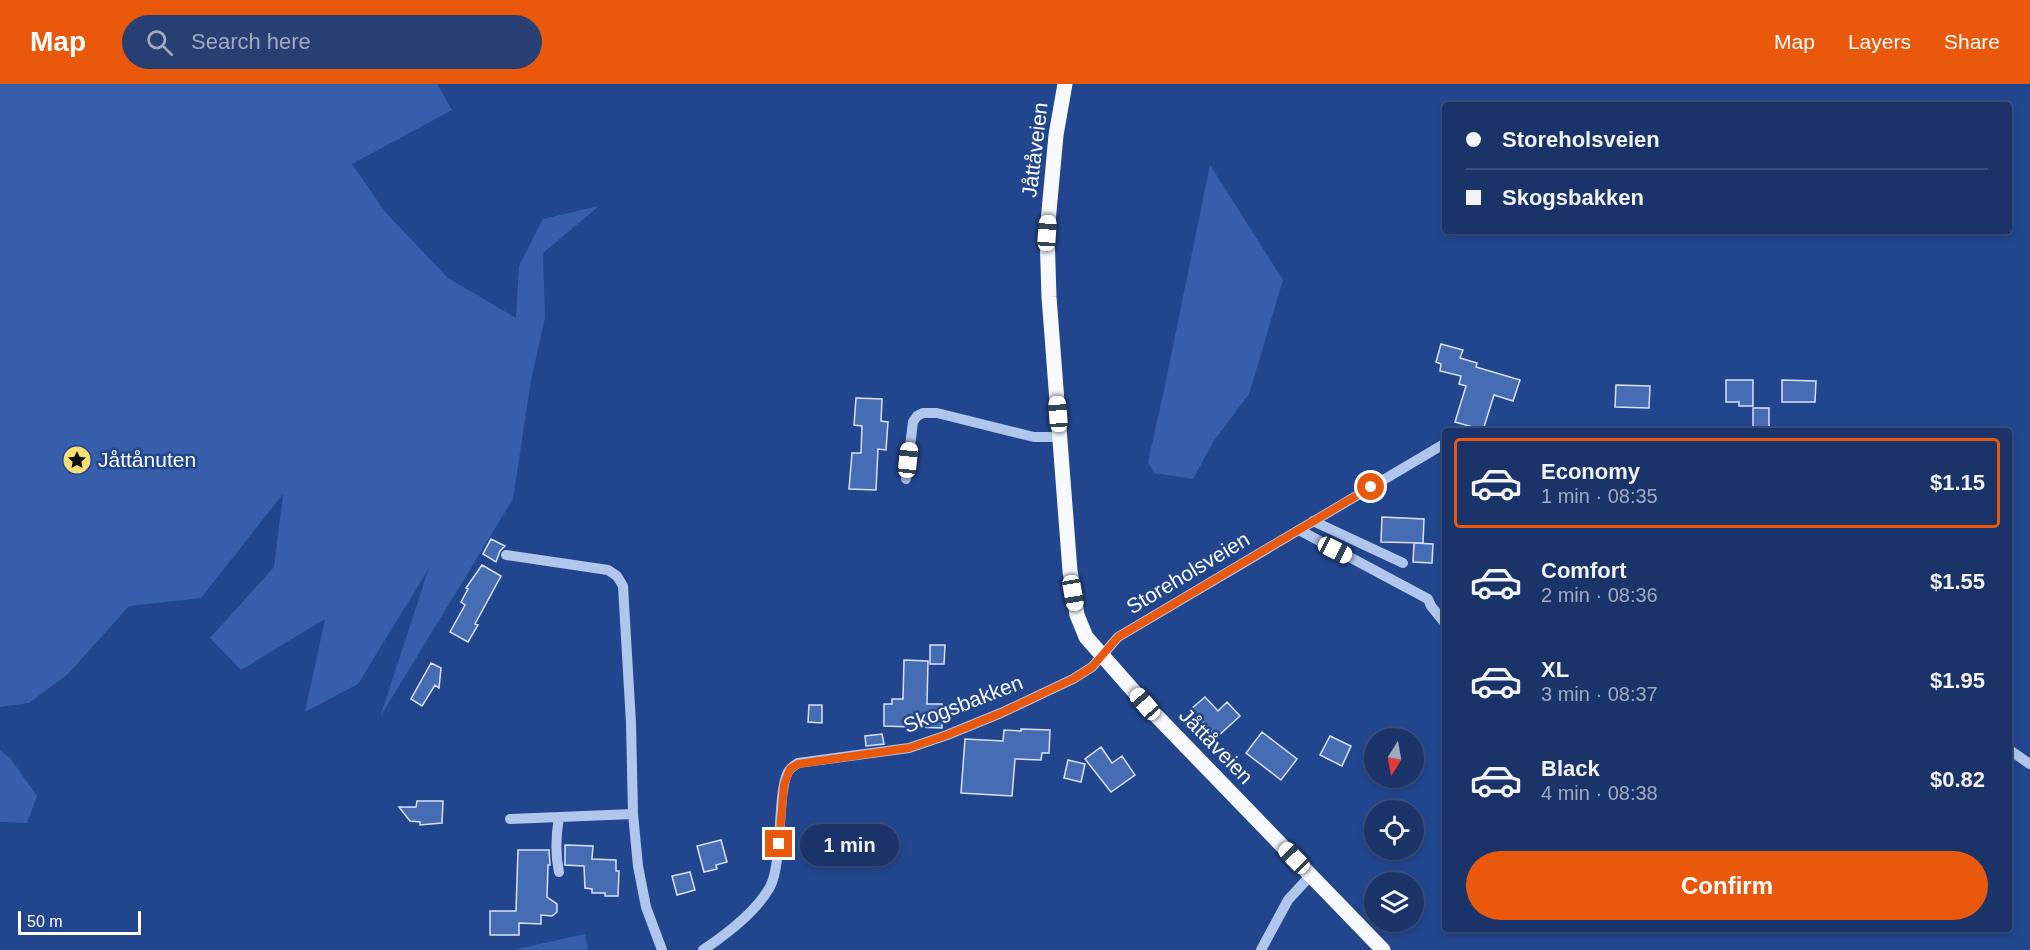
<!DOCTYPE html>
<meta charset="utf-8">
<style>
:root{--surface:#1a346a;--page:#273f72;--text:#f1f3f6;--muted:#9faac1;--line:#384f7e;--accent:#ea580c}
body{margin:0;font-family:Helvetica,sans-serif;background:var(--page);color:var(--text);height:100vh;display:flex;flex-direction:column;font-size:22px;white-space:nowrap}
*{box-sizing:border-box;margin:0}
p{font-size:20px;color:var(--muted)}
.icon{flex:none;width:33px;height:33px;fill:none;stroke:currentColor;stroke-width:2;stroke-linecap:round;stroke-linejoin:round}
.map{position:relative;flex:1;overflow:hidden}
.side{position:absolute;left:1442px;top:344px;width:570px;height:504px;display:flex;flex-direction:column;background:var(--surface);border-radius:6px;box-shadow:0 3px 9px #0003,0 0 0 2px var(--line)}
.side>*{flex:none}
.banner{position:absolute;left:1442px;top:18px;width:570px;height:132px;border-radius:6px;box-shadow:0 3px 9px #0003,0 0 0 2px var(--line);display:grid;align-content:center;height:132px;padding:0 24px;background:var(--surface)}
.needle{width:39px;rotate:191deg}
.fabs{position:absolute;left:1364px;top:644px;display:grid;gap:12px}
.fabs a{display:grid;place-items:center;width:60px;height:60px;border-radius:50%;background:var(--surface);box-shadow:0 3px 9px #0003,0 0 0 2px var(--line);font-size:30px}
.scale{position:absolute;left:18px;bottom:15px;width:123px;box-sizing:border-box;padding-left:6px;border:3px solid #fff;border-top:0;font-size:16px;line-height:21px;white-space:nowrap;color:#fff;-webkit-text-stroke:4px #22468e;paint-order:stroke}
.end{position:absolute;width:27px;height:27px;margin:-14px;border:8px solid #ea580c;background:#fff;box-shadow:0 0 0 3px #fff}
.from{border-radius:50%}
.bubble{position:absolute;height:42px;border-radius:21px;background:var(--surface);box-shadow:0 3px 9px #0003,0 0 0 2px var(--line);font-size:20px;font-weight:800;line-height:42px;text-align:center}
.car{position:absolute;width:18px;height:36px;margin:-18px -9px;border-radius:8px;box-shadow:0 0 4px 2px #0007;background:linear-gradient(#fff 24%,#345 0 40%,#fff 0 76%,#345 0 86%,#fff 0)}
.banner b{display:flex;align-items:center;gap:21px;height:57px;font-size:22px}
.banner b+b{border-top:2px solid var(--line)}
.banner i{width:15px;height:15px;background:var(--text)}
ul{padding:10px 0 0;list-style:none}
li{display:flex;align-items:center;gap:18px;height:90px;margin:0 12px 9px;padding:0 12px;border:3px solid transparent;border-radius:6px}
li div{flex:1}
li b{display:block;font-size:22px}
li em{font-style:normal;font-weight:800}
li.on{border-color:var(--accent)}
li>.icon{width:54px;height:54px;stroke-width:1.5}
.primary-button{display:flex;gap:12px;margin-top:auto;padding:12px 24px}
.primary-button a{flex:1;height:69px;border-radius:36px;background:var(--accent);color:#fff;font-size:24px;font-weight:800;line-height:69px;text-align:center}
header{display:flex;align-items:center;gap:36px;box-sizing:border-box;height:84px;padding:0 30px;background:var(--accent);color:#fff}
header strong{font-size:28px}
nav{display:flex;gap:33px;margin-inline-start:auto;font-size:21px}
.search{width:420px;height:54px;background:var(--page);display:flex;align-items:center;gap:15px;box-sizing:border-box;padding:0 21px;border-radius:33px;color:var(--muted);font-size:22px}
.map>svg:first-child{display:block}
.green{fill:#365eab}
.building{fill:#466cb3;stroke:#d7e3f9;stroke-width:1.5}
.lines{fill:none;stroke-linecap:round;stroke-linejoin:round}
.minor{stroke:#b1c6ec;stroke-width:10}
.major{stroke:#f7f9ff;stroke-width:15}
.route{stroke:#ea580c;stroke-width:8}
.labels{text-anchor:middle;stroke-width:5;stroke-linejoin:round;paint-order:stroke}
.street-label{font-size:21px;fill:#fff;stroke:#22468e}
.poi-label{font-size:21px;fill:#fff;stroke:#22468e;text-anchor:start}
</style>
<header>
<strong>Map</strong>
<div class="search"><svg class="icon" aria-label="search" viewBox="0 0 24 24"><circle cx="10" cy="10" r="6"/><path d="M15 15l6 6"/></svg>Search here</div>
<nav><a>Map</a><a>Layers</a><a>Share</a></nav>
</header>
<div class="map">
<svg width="2030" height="866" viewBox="0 0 2030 866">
<rect width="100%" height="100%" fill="#22468e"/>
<path class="green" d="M0 0H437L452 26 352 80 386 129 448 194 516 234 519 182 543 135 599 122 543 169 545 234 531 296 513 415 380 633 429 484 358 600 305 628 325 535 241 586 210 554 274 483 283 410 201 514 129 522 68 590 29 619 0 623Z
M1210 81 1283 196 1249 310 1213 358 1193 395 1154 389 1148 378 1163 311Z
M0 666 10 674 37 712 27 739 0 738Z
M585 850 588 866H513Z"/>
<path class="building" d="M1441 260 1463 266 1460 274 1477 279 1476 283 1520 296 1513 317 1494 311 1483 346 1455 338 1466 302 1459 300 1461 292 1440 287 1441 280 1436 278Z
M1726 296H1753V322H1739V318H1726Z
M1782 296 1816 297 1815 318H1782Z
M1616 301 1650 302 1649 324 1615 323Z
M856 314 882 315 881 337 888 338 886 366 878 365 876 406 849 405 852 369H861L862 342 854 341Z
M1753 324H1769V344H1753Z
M1382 433 1424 435 1423 459 1381 458Z
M491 455 505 462 500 467 496 478 483 470Z
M1414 459 1433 460 1432 479 1413 478Z
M482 481 501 492 475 540 478 541 468 558 450 548 465 521 461 518 468 505 466 504Z
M930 561H945L944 580H930Z
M904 576 928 577 927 620H942V644L884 642V620H892V615H903Z
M431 579 441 584 439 604 435 601 422 622 411 615Z
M1205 613 1218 627 1227 618 1240 632 1217 653 1191 625Z
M809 621H822V639L808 638Z
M1021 645 1050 646 1049 669H1042L1041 676 1015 675 1012 712 961 709 965 655 1003 657 1004 646 1021 647Z
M1262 648 1297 675 1281 696 1246 669Z
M882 650 884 660 866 662 865 652Z
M1330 652 1351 662 1342 682 1320 671Z
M1101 663 1112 679 1122 672 1135 691 1111 708 1085 675Z
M1068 676 1085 680 1081 698 1064 694Z
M417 717H443L442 739 420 741V738L410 737 399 723H416Z
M721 756 727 778 716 781 717 785 704 788 697 762Z
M565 761 593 762 592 775 616 776V787H619L618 812H605V809H592V805L585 804 584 782 565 781Z
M518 766H549L550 781H548L547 813 557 820V828L552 832 541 831V840L519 839V851H490V827H516Z
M690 788 695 806 677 811 672 792Z"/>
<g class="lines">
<path class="minor" d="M906 395 913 338 917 332 923 329H937L1034 353H1060
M1313 437 1403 479
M1299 446 1428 515 1431 522 1444 538
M506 471 608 486 617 492 623 502 631 639 633 730 638 782 646 823 662 866
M2008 665 2030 680
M510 735 633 730
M559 788C555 770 556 751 559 733
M703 866C727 850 756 828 770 803 784 776 776 701 790 685 792 683 795 681 798 679L909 664 947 651 1001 629 1073 595 1092 583 1118 553 1444 360
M1261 866 1288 816 1311 791"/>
<path class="major" d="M1065 0 1056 51 1047 149 1049 213 1070 487 1077 531 1086 553 1145 620 1383 866"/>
</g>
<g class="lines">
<path class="route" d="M779 760 784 701 790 685 798 680 909 664 947 651 1001 629 1073 595 1092 583 1118 553 1371 403"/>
</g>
<defs>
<g id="sight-disc" transform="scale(1.5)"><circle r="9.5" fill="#f8df74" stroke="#22468e"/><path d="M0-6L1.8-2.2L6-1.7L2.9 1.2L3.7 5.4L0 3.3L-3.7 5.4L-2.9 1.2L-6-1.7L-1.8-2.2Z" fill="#111"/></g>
</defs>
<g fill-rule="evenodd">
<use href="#sight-disc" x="77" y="376"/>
</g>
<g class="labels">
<g class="street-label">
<text transform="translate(1035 66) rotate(-83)" y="7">Jåttåveien</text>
<text transform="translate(1188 489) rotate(-31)" y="7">Storeholsveien</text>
<text transform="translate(963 620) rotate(-21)" y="7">Skogsbakken</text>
<text transform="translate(1216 662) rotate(46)" y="7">Jåttåveien</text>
</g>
<g class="poi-label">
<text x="98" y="383">Jåttånuten</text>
</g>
</g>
</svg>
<div class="fabs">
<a><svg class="needle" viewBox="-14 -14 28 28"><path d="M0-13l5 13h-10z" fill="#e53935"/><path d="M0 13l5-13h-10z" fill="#9faac1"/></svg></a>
<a><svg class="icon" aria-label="locate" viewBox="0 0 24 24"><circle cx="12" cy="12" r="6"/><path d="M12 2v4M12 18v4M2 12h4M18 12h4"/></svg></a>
<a><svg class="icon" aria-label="layers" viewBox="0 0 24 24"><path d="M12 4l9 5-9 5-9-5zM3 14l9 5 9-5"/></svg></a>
</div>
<div class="scale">50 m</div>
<i class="end from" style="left:1371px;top:403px"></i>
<i class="end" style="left:779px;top:760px"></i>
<div class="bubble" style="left:800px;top:740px;width:99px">1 min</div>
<i class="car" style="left:1047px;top:149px;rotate:4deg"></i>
<i class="car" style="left:1058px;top:330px;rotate:356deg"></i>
<i class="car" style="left:908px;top:376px;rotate:6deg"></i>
<i class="car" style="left:1335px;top:466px;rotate:117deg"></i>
<i class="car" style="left:1073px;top:509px;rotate:170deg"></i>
<i class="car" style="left:1145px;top:620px;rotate:319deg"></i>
<i class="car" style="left:1294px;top:774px;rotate:316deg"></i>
<div class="banner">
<b><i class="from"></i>Storeholsveien</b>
<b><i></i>Skogsbakken</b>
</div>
<section class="side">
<ul>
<li class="on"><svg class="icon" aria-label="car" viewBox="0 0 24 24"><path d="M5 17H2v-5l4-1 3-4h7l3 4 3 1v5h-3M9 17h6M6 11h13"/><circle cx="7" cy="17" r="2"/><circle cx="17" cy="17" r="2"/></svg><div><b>Economy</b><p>1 min · 08:35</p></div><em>$1.15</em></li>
<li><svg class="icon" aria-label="car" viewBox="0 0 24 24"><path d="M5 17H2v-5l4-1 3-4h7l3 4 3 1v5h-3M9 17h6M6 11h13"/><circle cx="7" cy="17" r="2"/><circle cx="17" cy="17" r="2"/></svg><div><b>Comfort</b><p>2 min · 08:36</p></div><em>$1.55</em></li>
<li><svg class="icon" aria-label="car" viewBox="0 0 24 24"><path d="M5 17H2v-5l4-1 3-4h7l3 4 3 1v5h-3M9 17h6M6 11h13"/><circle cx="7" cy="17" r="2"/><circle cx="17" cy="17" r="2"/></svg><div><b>XL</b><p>3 min · 08:37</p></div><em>$1.95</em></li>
<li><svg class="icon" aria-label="car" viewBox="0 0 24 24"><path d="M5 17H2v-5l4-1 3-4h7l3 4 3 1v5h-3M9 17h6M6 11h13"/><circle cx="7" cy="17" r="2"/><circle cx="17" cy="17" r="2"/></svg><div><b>Black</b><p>4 min · 08:38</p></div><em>$0.82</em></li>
</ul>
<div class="primary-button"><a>Confirm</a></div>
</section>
</div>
